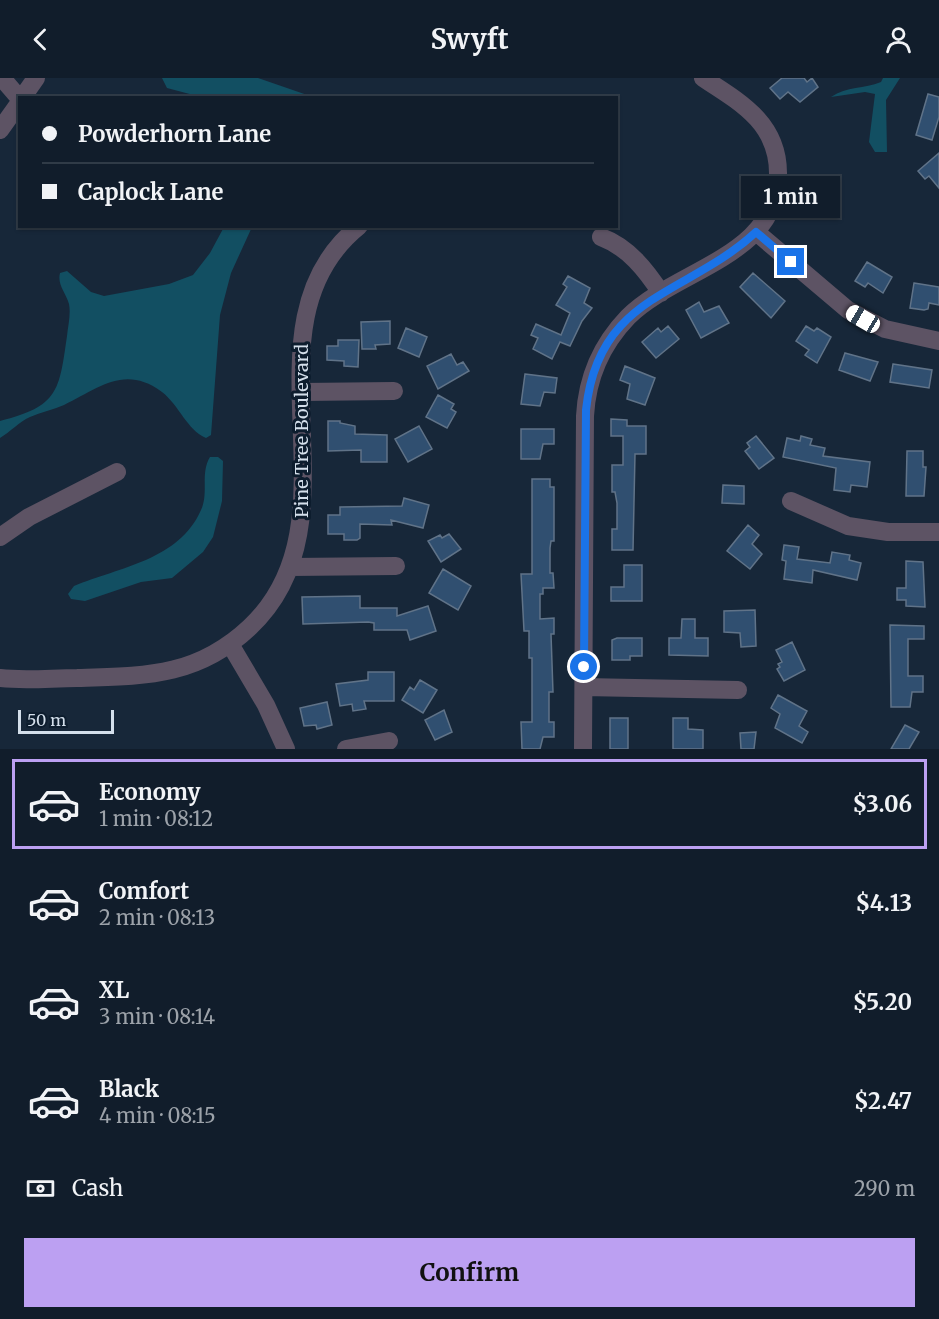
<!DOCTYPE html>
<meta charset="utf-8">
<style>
:root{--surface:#111d2b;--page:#1a2633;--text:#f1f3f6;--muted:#9ca2a9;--line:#303b47;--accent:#bca0f2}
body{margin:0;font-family:Merriweather,serif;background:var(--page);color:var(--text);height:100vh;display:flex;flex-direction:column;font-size:22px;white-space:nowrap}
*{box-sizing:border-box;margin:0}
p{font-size:20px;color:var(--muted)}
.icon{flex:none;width:33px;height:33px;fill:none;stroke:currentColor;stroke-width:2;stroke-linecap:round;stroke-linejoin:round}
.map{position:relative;height:671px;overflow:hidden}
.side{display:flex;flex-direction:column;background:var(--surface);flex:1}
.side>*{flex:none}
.guide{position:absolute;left:18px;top:18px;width:600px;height:132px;border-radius:0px;box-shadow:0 2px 4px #0004,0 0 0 2px var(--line);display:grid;align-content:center;height:132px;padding:0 24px;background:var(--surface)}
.scale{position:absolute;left:18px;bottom:15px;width:96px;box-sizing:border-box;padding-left:6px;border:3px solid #d4dfeb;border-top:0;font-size:16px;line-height:21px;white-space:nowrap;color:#d4dfeb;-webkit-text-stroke:4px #0d1d2e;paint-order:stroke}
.end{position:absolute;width:27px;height:27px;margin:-14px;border:8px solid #1a73e8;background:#fff;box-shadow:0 0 0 3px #fff}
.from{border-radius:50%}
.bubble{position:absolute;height:42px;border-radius:0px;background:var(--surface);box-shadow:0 2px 4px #0004,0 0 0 2px var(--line);font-size:20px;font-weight:700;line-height:42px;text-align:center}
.car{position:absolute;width:18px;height:36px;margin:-18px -9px;border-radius:8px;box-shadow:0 0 4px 2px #0007;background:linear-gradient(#fff 24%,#345 0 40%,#fff 0 76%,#345 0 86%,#fff 0)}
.guide b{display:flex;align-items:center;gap:21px;height:57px;font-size:22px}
.guide b+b{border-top:2px solid var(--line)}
.guide i{width:15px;height:15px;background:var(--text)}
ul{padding:10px 0 0;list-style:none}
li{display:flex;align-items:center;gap:18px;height:90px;margin:0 12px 9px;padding:0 12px;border:3px solid transparent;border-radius:0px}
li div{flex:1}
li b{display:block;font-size:22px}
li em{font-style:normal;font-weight:700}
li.active{border-color:var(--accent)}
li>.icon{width:54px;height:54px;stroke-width:1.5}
.pay{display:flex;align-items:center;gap:15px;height:66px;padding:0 24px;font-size:22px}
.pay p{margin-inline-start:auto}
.primary-button{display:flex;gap:12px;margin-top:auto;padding:12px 24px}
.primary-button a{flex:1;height:69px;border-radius:0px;background:var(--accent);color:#111;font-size:24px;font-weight:700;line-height:69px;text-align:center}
header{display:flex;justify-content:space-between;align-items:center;height:78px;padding:0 24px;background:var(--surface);font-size:27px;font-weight:700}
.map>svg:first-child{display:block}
.water{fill:#124f62}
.building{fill:#304f70;stroke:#607388;stroke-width:1.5}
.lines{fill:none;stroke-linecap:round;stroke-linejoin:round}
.minor{stroke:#5d5364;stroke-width:18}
.route{stroke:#1a73e8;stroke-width:8}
.labels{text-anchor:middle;stroke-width:6;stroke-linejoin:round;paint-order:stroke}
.street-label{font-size:18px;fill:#d4dfeb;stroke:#0d1d2e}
</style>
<header><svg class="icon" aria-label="back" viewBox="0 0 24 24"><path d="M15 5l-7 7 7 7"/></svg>Swyft<svg class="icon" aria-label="person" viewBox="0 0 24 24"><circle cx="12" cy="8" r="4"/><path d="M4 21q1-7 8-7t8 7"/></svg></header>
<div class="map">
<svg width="939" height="671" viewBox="0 0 939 671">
<rect width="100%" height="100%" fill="#172739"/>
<path class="water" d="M162 0H258L313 19H201L167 10Z
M883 0H900L886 22 887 74H875L869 64 875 16 865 14 831 19C847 8 864 11 881 4Z
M224 149H252L231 195 220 237 211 357 206 360C187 352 179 327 162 314 124 286 98 311 64 327 53 332 41 334 30 339 19 344 10 354 0 360V343C59 328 59 313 67 258 68 248 71 236 69 226 66 215 57 207 60 195L67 193 91 214 104 218 169 206 193 197 210 175Z
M210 379H218L223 383 222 423 213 459 203 474 172 500 141 504 85 523 71 521 68 516 74 508C120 489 179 482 201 432 209 415 200 395 210 379Z"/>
<path class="building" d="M782 0H804L807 4 812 0 818 9 800 24 788 14 780 21 770 10Z
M928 16 939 19V39L932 62 916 57Z
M939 75V110L929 98 925 101 918 93Z
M867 184 892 199 883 215 868 205 865 209 855 203Z
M753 195 785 223 771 240 740 209Z
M568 198 590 210 584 225 592 230 582 243 570 268 560 264 552 281 533 271 538 260 531 257 536 246 561 257 570 235 556 227 567 209 563 206Z
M914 205 939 209V227L929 225 928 231 924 232 910 230Z
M699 224 704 234 719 228 729 245 701 260 686 232Z
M390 243V266L375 267 376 271H362L361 244Z
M668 248 679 261 656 280 642 264 658 250 661 254Z
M806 248 814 253 817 250 831 259 817 285 805 277 809 272 796 263Z
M406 250 427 259 419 279 398 270Z
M338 262H359L358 289 344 288V283L327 282V268H338Z
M845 275 878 284 870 303 839 292Z
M451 276 457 287 463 284 469 293 438 311 427 288Z
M893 286 932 292 929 310 890 304Z
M625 288 655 300 645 327 627 321 630 306 620 302Z
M525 296 557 300 555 315 544 314 540 328 521 326Z
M438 317 454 326 451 331 456 334 447 350 426 339Z
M611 341 627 342V348H646V376H635L633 472H612V451H617V425L615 414H612V387H623V358H611Z
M328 343H340V345L355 348V356L387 357V384H361V372L328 373Z
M419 348 432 371 408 384 395 361Z
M521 351H554V366H543L540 381H521Z
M756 358 774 380 759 391 745 373 750 369 747 365Z
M801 358 812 361 810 367 825 370 823 378 870 384 867 409 851 407 850 414 834 412 836 390 783 379 787 360 800 363Z
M907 373H923V389H926L924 418H906Z
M532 401H550V409H554V463H551L550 470V495H553L554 510H543V516H540V541L554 540V556H551L553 614H549V644H554V659H543L540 671H522L521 644H532V580H529V553H524L521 496H532Z
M723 407 744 408V426L722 425Z
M404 420 429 427 423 450 391 442 392 447 360 446V460L357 462H344V456H328V437H340V429L402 428Z
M748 447 759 457 752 466 762 476 750 491 727 473Z
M449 456 461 471 441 484 428 463 440 457 442 460Z
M784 467 799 469 797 481 830 485 832 474 850 477 849 482 861 485 857 502 813 492 812 505 784 501 786 483 782 482Z
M906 483 923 484 925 529 906 528V522H897V510H906Z
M624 487H642V523H611V509H624Z
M443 491 471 508 458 532 429 515Z
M360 518V530H397V538L428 528 436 553 410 562 407 552H374V545L368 544 303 546 302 519Z
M755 532 756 568 741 569 740 555 724 554V533Z
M682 541H695V560H708V578L669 577V560H681Z
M890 547 924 548V561H908V598H923V614H912L910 629H891Z
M617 560H642V578H630V582H612V562Z
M792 564 805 592 784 603 777 591 780 589 778 586 782 584 776 572Z
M368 594H394V623H364L366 631 353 633 352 626 340 628 336 606 368 602Z
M420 602 437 612 423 635 402 622 410 609 414 612Z
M778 617 807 633 799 648 808 654 802 665 775 650 780 636 771 630Z
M327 624 332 647 317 651 316 647 304 648 300 630Z
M444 632 452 654 435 662 425 642Z
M610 640H628V671H610Z
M673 640H688V651L703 652V671H673Z
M905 647 919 654 909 671H891Z
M756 654 754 671H741L740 655Z"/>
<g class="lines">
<path class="minor" d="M2 0 20 21
M22 20 36 0
M0 52 20 24
M756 154 848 232 885 251 939 263
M601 159C628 169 646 192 661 215
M302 314 394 313
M791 423 848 448 888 454H939
M0 459 29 439 117 394
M290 489 396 488
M230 566 266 627 286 671
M0 600C25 603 52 600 77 600 145 598 197 599 250 549 366 440 235 248 359 148
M584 609 738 612
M346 671 389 663
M583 671 585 338C587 300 602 266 628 239 676 191 780 178 778 95 778 45 740 24 703 0"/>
</g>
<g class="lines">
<path class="route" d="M584 589 586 332C598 216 687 218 756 154L791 184"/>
</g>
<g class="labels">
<g class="street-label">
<text transform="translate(302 353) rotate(-90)" y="6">Pine Tree Boulevard</text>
</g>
</g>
</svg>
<div class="scale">50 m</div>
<i class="end from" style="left:584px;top:589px"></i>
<i class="end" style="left:791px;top:184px"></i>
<div class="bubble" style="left:741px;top:98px;width:99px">1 min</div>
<i class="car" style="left:863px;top:241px;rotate:300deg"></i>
<div class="guide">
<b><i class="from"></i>Powderhorn Lane</b>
<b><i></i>Caplock Lane</b>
</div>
</div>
<section class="side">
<ul>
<li class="active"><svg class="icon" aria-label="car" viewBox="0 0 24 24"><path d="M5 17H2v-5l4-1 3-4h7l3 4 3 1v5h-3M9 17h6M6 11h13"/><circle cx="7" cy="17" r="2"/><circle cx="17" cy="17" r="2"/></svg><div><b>Economy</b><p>1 min · 08:12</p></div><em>$3.06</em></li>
<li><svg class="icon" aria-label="car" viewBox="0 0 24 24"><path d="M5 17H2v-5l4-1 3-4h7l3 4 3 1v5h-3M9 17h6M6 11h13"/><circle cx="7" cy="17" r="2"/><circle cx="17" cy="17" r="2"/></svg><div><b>Comfort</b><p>2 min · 08:13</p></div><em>$4.13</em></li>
<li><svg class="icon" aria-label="car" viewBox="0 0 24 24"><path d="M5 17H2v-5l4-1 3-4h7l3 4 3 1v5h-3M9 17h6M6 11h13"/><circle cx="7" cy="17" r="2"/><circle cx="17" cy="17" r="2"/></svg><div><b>XL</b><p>3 min · 08:14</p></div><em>$5.20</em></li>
<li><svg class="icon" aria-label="car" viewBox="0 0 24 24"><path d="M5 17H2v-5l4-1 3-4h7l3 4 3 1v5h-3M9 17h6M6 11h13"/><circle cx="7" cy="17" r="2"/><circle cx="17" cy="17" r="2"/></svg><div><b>Black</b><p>4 min · 08:15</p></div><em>$2.47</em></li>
</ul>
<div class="pay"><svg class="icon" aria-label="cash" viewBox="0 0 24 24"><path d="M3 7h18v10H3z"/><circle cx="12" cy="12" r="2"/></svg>Cash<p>290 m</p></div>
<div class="primary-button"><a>Confirm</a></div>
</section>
